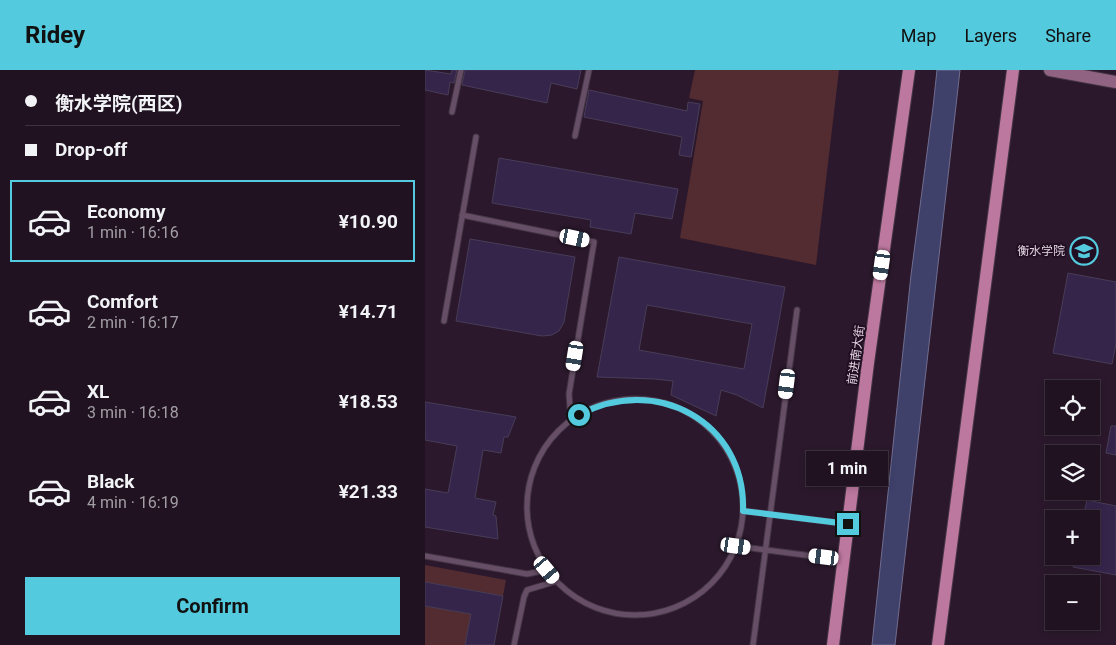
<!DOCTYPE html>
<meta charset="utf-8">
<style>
:root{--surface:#201221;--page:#281b2a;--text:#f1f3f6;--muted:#a29ea5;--line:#3d323f;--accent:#54cade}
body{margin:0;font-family:Roboto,"Noto Sans SC",sans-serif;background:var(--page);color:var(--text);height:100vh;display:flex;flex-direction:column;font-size:19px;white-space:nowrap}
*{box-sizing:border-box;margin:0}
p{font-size:16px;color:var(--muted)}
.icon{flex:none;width:28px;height:28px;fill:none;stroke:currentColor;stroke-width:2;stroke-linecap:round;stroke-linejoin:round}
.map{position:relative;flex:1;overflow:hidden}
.sheet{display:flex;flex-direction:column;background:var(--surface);width:425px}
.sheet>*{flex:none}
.hud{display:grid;align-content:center;height:110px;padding:0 25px;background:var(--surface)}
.buttons{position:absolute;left:620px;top:310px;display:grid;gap:10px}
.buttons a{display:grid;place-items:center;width:55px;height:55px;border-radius:0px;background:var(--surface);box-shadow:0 2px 8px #0003,0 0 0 1px var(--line);font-size:25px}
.end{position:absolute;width:22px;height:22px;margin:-11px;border:6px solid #54cade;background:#111;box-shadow:0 0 0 2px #111}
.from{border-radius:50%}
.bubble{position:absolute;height:35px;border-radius:0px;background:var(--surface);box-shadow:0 2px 8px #0003,0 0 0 1px var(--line);font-size:16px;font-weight:700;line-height:35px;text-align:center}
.car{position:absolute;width:15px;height:30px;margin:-15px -8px;border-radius:6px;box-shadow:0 0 4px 1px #0007;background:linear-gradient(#fff 24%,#345 0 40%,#fff 0 76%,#345 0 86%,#fff 0)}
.hud b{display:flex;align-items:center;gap:18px;height:48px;font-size:19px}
.hud b+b{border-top:1px solid var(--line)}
.hud i{width:12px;height:12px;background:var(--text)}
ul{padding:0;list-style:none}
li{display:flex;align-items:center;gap:15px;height:82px;margin:0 10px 8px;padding:0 15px;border:2px solid transparent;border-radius:0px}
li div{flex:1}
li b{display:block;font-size:19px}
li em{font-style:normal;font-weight:700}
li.current{border-color:var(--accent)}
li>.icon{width:45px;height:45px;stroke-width:1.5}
.action{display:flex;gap:10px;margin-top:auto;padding:10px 25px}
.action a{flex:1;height:58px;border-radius:0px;background:var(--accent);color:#111;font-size:20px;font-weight:700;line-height:58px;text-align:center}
header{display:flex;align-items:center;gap:30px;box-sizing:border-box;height:70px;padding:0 25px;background:var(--accent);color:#111}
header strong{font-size:24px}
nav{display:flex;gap:28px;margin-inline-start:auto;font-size:18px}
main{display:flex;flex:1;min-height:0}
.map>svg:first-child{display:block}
.green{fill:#522c31}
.water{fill:#3f416b;stroke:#706d8f}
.building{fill:#36254b;stroke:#483d58;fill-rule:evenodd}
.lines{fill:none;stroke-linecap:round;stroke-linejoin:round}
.service-casing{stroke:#453545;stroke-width:7}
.secondary-casing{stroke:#453545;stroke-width:14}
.primary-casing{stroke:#453545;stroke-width:14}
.service{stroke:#664f66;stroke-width:5}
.secondary{stroke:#916382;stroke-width:12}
.primary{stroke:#bc789f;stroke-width:12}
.route{stroke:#54cade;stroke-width:6}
.labels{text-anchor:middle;stroke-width:4;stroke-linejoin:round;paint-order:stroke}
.poi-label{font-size:12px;fill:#e3d5e2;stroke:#210e22;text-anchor:end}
.street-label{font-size:12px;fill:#e3d5e2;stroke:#210e22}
</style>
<header>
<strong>Ridey</strong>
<nav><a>Map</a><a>Layers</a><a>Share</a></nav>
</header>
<main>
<section class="sheet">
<div class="hud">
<b><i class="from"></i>衡水学院(西区)</b>
<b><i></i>Drop-off</b>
</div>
<ul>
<li class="current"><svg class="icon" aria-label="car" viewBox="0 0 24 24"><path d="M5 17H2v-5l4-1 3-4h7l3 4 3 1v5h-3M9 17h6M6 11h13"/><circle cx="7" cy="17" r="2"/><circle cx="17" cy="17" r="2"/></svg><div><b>Economy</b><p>1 min · 16:16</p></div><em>¥10.90</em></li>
<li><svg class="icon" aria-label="car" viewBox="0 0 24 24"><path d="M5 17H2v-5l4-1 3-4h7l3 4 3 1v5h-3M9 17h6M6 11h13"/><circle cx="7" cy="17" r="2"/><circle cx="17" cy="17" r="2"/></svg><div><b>Comfort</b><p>2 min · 16:17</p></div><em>¥14.71</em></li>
<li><svg class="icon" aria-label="car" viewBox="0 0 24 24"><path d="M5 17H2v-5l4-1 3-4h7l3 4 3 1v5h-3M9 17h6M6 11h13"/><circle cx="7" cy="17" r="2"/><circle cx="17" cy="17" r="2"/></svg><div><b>XL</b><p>3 min · 16:18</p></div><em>¥18.53</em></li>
<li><svg class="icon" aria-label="car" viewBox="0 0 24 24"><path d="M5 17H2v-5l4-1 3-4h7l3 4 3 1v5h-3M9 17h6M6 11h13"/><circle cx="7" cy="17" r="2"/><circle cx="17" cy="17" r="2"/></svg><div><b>Black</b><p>4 min · 16:19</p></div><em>¥21.33</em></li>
</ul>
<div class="action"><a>Confirm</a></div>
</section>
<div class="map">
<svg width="691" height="575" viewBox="0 0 691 575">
<rect width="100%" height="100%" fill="#2b182c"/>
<path class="green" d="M270 0H414L391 195 255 168 278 31 264 28Z
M0 495 81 510 78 526 0 512Z
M0 536 46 544 40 575H0Z"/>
<path class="water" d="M512 0H535L533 18 470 575H447L486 205 508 37Z"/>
<path class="building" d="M0 0 26 4 27 0H32L29 13 25 12 23 25 0 20Z
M40 0H156L152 19 126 13 122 33 37 15Z
M164 20 262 41 263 32 275 34 266 87 254 85 257 67 159 47Z
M74 88 253 119 247 149 210 143 206 164 165 157 166 150 67 133Z
M45 169 150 187 139 252 134 261 127 265 117 266 31 251Z
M194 187 360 217 338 338 312 325 296 320 291 346 246 325 248 311 230 309 172 307ZM222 235 327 254 319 299 214 280Z
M643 203 691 212V274L687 294 628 283Z
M0 332 91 347 83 367H79L76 383 58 380 50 428 71 432 68 445 71 446 73 469 0 457V419L23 423 32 376 0 370Z
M686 356H691V385L681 383Z
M662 430 691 436V505L648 497 650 486H666V449H658Z
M0 512 78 526 69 575H40L46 544 0 536Z"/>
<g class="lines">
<g class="service-casing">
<path id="service" d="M27 42 36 0
M150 66 164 0
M37 145 169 172 144 324 146 350
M19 251 51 67
M102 437a108 108 0 1 1 216 0a108 108 0 1 1-216 0Z
M319 441 422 454
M311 476 418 490
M0 486 102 504 122 500
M89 575 99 527 102 520 132 511
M328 575 372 240"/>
</g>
<g class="secondary-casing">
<path id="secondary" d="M625 0 691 12"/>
</g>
<g class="primary-casing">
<path id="primary" d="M408 575 443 293 484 0
M513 575 588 0"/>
</g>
<use href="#service" class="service"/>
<use href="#secondary" class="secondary"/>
<use href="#primary" class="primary"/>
</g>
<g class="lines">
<path class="route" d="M154 345C230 304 321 351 318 441L423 454"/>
</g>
<defs>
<g id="university-ring" transform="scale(1.4375)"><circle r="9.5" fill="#210e22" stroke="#54cade" stroke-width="1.5"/><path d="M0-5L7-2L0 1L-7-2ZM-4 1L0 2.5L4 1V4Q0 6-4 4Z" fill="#54cade"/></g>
</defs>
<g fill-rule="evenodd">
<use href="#university-ring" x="659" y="181"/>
</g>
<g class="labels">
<g class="poi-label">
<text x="640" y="185">衡水学院</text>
</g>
<g class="street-label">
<text transform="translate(431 285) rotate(-82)" y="4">前进南大街</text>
</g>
</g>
</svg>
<div class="buttons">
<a><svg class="icon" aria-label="locate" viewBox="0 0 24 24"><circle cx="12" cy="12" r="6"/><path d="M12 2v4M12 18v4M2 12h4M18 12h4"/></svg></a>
<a><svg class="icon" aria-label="layers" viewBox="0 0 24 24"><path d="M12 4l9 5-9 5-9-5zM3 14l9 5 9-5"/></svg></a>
<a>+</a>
<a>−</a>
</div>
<i class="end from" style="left:154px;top:345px"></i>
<i class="end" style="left:423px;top:454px"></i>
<div class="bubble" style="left:381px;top:381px;width:82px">1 min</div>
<i class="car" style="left:150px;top:168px;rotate:102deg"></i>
<i class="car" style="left:457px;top:195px;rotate:188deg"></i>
<i class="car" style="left:150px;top:286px;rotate:189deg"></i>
<i class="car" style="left:362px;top:314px;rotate:187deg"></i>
<i class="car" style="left:311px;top:476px;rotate:98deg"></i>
<i class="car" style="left:399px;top:487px;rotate:277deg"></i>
<i class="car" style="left:122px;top:500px;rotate:140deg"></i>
</div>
</main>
